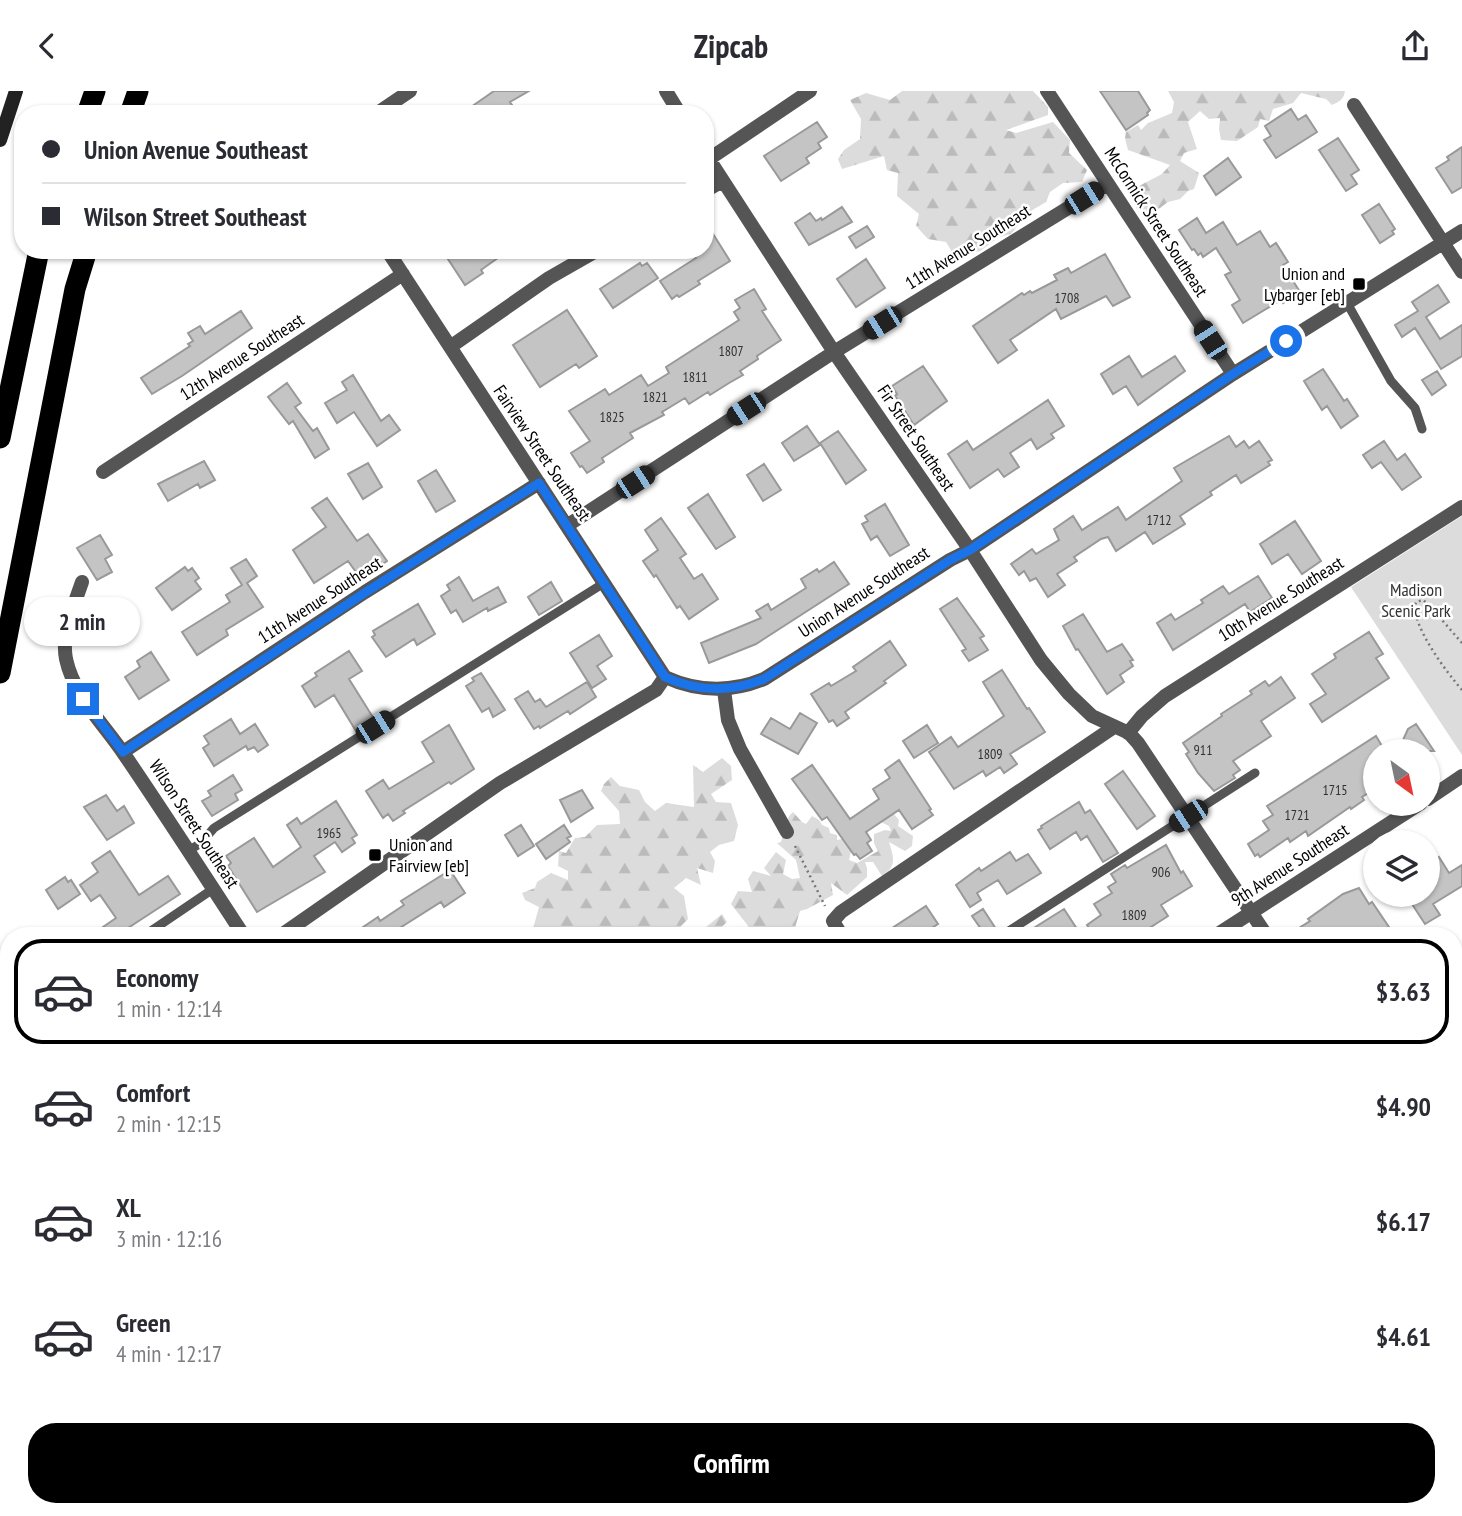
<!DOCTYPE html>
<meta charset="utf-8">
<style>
:root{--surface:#fff;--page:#f7f7f7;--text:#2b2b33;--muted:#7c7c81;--line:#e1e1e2;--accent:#000}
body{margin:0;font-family:"PT Sans Narrow",sans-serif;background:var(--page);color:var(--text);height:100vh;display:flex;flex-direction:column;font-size:26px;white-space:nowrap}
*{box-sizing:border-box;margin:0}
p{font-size:23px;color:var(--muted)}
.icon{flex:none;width:38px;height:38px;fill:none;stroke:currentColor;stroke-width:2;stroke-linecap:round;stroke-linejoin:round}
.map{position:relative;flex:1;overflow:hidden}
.side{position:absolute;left:0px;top:836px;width:1463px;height:590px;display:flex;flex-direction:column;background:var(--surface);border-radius:28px 28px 0 0;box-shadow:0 2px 5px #0004}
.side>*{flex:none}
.hud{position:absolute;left:14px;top:14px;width:700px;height:154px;border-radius:28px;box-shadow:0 2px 5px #0004;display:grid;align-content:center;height:154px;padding:0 28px;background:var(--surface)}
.needle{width:46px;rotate:147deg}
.buttons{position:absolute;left:1363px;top:648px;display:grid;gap:14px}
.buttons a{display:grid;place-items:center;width:77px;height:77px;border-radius:50%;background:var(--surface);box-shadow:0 2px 5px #0004;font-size:35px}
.end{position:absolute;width:32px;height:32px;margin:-16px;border:9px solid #1a73e8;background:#fff;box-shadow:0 0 0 4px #fff}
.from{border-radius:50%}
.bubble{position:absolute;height:49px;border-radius:24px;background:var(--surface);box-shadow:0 2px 5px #0004;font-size:23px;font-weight:600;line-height:49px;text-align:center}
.car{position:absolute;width:21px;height:42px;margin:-21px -10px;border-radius:9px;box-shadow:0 0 5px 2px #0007;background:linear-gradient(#222 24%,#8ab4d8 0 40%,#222 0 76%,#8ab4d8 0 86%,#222 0)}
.hud b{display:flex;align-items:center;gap:24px;height:66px;font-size:26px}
.hud b+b{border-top:2px solid var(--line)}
.hud i{width:18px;height:18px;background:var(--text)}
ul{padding:12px 0 0;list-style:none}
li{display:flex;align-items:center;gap:21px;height:105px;margin:0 14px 10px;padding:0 14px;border:4px solid transparent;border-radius:28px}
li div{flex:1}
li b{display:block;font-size:26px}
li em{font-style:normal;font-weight:600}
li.selected{border-color:var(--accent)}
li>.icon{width:63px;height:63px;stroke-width:1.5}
.primary-button{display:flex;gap:14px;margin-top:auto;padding:14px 28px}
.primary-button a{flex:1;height:80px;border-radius:28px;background:var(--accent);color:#fff;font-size:28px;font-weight:600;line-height:80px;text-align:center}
header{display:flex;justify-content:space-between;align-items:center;height:91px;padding:0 28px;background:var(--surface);font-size:32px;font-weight:600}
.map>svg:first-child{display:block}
.forest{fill:url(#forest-firs)}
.green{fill:#dcdcdc}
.building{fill:#c4c4c4;stroke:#999;stroke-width:2}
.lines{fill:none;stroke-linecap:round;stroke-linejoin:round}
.path{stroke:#777;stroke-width:2.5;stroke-dasharray:2 3.5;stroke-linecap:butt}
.lane{stroke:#555;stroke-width:9}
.street{stroke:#555;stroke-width:14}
.secondary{stroke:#222;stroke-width:14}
.highway{stroke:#000;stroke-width:21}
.route{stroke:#1a73e8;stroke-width:9}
.poi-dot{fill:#000;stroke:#fff;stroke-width:2.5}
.labels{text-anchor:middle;stroke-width:5;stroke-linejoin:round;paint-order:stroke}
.number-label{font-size:14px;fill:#313131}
.street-label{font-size:18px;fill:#000;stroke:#fff}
.poi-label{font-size:18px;fill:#000;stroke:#fff;text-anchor:end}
.park-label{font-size:18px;fill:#333;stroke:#fff}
</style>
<header><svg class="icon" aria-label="back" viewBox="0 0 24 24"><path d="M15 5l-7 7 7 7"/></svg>Zipcab<svg class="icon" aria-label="share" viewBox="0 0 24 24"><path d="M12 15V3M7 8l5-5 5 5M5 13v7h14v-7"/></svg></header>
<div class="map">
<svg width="1462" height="1425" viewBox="0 0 1462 1425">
<defs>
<pattern id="forest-firs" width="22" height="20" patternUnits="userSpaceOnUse" patternTransform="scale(1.75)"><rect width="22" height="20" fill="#dcdcdc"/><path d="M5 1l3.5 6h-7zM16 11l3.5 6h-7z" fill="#bbb"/></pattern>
</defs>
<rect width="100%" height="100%" fill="#fff"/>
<path class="forest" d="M902 0H1033L1048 16V24L1006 39 1016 42 1053 31 1070 49 1069 62 1087 79 1082 91 1063 92 1050 101 1046 111 1029 121 1011 143 999 146 980 160 955 166 946 151 928 148 916 135 919 123 897 105 898 82 887 79 884 65 842 78 838 68 844 59 860 48 861 28 850 9 866 2 890 9Z
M1168 0H1345C1344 8 1339 11 1332 14L1326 8 1301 2 1293 12 1273 18 1269 30 1260 28 1258 36 1237 50 1221 49 1219 38 1220 27 1209 28 1200 20 1188 31 1197 58 1184 62 1180 70 1199 82 1194 98 1188 100 1180 108 1168 111 1152 123 1136 117 1139 95 1162 83 1170 74 1128 59 1125 47 1126 41 1138 34 1141 39 1148 32 1172 22 1174 11Z
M722 667 731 675 732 689 711 703 716 711 731 712 738 734 734 750 719 754 710 761 715 770 713 782 697 777 701 794 686 787 674 797 684 805 688 828 679 837 682 843 705 837 722 823 727 831 712 845H531L539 816 525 809 522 802 535 797 537 791 551 782 568 789V780L558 775 559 760 566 762 575 747 585 746 597 734 620 733 619 720 601 700 604 693 611 686 620 695 639 699 645 711 655 720 666 712 694 716 693 674 703 681Z
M793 721 802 731 806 733 812 725 819 729 822 734 829 737 830 742 837 744V749L847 747 852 756 849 769 857 772 878 760 874 752V743L885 739 891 740 889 735 881 731 884 723H894L899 729 898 735 913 745 912 755 905 760 889 751C894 767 897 775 882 785L873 771H865L867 777V786L847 804 831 792 833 804 807 818 800 820 794 840 798 845H750L752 840 731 813 738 800 752 801 748 788 753 780 771 785 764 777 776 761 786 769 783 783 792 788 800 787 796 769 777 752 781 751 789 725Z"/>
<path class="green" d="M1462 425V664L1351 496Z
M341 1418H603L607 1425H346Z"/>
<path class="building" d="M494 0H529L510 11 518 23H461Z
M1100 0H1138L1150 19 1147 22 1148 24 1126 39Z
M1291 18 1298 29 1306 24 1317 41 1276 67 1264 49 1271 45 1265 35Z
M817 31 827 46 818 52 821 57 806 67 809 72 781 90 764 65Z
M1338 47 1359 79 1351 84 1357 93 1346 100 1319 59Z
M1462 56V96L1452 102 1436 77 1449 69 1447 66Z
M1228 67 1241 86 1216 104 1204 85Z
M1379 113 1395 138 1392 140 1394 143 1380 152 1362 124Z
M842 116 852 131 809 154 795 132 810 122 816 130 821 127 822 129Z
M1197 127 1206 142 1223 131 1237 154 1260 140 1270 156 1276 152 1288 171 1283 174 1300 201 1283 212 1281 209 1243 232 1232 214 1240 209 1225 184 1231 181 1216 157 1203 166 1201 162 1198 164 1194 158 1192 159 1179 139Z
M705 130 730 170 698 190 700 193 679 206 677 204 672 208 660 190 696 167 691 159H705Z
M867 135 874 146 856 157 849 146Z
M442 159H509L481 179 483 182 465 194Z
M1105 163 1130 206 1113 215 1106 205 1061 228 1056 218 1010 249 1017 259 998 272 973 235 1022 202 1024 204 1030 200 1032 202 1057 189 1054 184 1068 177 1071 182Z
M866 168 885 197 856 216 837 188Z
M640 172 642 175 647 172 658 187 613 217 600 198Z
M1438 194 1449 211 1426 226 1440 248 1462 234V265L1441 278 1415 237 1402 246 1395 234 1418 220 1412 211Z
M754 198 766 218 762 220 781 249 757 265 758 268 740 280 743 284 729 292 710 304 708 301 689 313 685 307 662 321 664 324 630 342 633 347 602 367 604 371 587 382 582 375 580 376 571 362 590 350 569 320 605 298 609 304 641 284 648 295 669 282 666 276 739 229 734 221 740 217 735 209Z
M567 219 597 265 579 277 576 273 540 296 513 254Z
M241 220 252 237 182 285 152 303 141 287 190 255 188 253 193 250 188 242 200 235 205 243Z
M1129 265 1142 286 1175 265 1185 280 1138 314 1126 295 1113 303 1101 283Z
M923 275 947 310 914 334 895 305 897 303 892 295Z
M1323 278 1344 310 1347 308 1358 325 1341 337 1327 315 1322 319 1304 290Z
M1437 280 1446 294 1432 304 1422 289Z
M353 284 381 330 389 324 400 339 377 355 354 321 337 332 325 312 347 299 342 291Z
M287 292 301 312 295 316 313 340 317 337 329 358 315 367 293 330 289 333 268 306Z
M1048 309 1064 335 1051 343 1054 347 1037 358 1031 348 1010 362 1019 376 1004 386 998 378 970 397 948 363 967 350 973 359Z
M807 335 820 354 794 370 782 352Z
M838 340 866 379 846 393 820 352Z
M1229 345 1236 356 1244 350 1249 357 1259 350 1272 369 1268 371 1270 374 1241 392 1236 384 1210 401 1212 404 1180 425 1185 433 1153 453 1145 441 1116 460 1108 446 1101 448 1074 466 1077 470 1057 483 1065 494 1048 506 1036 487 1030 490 1024 480 1019 484 1011 473 1032 458 1036 463 1059 449 1054 438 1073 425 1082 439 1118 416 1126 429 1182 390 1174 377Z
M1384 350 1397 369 1405 363 1421 386 1402 399 1381 371 1372 377 1363 364Z
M204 370 215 389 200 397 198 393 168 410 158 393Z
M368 372 382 396 363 408 348 383Z
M764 373 781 399 763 410 747 384Z
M436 379 455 410 436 421 418 390Z
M708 403 735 446 716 458 688 417Z
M327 407 357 450 368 443 387 470 361 488 348 470 314 492 293 459 326 436 312 417Z
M885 413 909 454 890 465 877 445 871 449 862 433 868 430 865 425Z
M661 427 686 463 680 467 694 488 702 483 718 508 689 528 680 515 677 517 656 484 654 486 643 470 658 459 645 439Z
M1295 430 1321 470 1302 483 1288 463 1272 473 1260 453Z
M100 444 112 464 105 468 112 481 97 489 77 457Z
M246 468 257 485 247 492 263 516 226 539 228 544 197 564 182 541 230 511 226 504 242 494 231 477Z
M834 471 849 493 756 553 709 572 701 552 761 527 756 520 768 513 771 519 806 497 801 488 817 478 819 481Z
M185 476 188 480 192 477 199 487 195 490 201 498 172 519 156 497Z
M1258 485 1272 507 1250 521 1245 513 1173 559 1157 532 1171 523 1175 529 1203 512 1201 509 1223 495 1229 503Z
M459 486 473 510 498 496 506 511 488 520 487 517 463 531 456 519 451 522 441 505 450 499 447 494Z
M551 491 562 510 539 524 528 506Z
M957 507 984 545 980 547 988 559 969 570 962 560 966 558 940 518Z
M418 513 435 543 417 554 414 548 386 566 372 546 375 544 373 540Z
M1083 523 1107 561 1122 553 1133 569 1130 570 1133 575 1120 584 1124 591 1107 603 1078 558 1076 559 1063 535Z
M1369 541 1383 563 1376 567 1389 587 1322 631 1310 613 1326 603 1312 583 1336 567 1334 563Z
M599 544 612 565 597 575 606 588 592 597 570 562Z
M890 550 906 574 884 590 886 592 845 621 849 627 837 635 833 629 829 631 811 603 829 592 831 595 856 580 853 576Z
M349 560 362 580 349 588 374 628 356 640 334 604 315 616 302 595 317 585 315 582Z
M151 561 169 589 139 608 125 586 140 576 137 570Z
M1002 579 1027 618 1029 617 1045 641 1010 663 1017 673 1004 682 1000 676 986 685 983 680 954 698 929 661 951 646 958 656 1004 625 983 591Z
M481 582 505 619 493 626 489 617 482 621 466 595 474 590 472 587Z
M1281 586 1295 607 1261 630 1271 645 1233 670 1240 679 1233 684 1235 687 1214 700 1198 682 1186 663 1189 661 1183 652 1222 625 1221 623 1252 603 1250 600 1265 590 1269 595Z
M587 591 596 606 570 623 568 620 540 637 539 635 534 638 515 608 528 600 535 611 540 608 546 616Z
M800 622 817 632 798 663 761 643 771 627 790 638Z
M231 628 240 643 255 633 268 654 258 661 254 656 248 659 246 655 214 675 203 657 209 653 204 645Z
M1416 633 1434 660H1398L1408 638Z
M449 634 474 678 451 693 449 691 403 720 405 722 393 730 388 723 383 727 366 700 383 689 389 698 434 671 422 651Z
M927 634 938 652 914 667 903 650Z
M1376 645 1385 660H1376V697L1362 706 1364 709 1351 718 1350 716 1308 745 1306 740 1290 751 1288 747 1260 766 1258 763 1255 765 1248 753 1269 739 1263 730 1273 724 1267 715Z
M899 669 931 718 929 719 933 724 912 738 899 719 866 741 871 749 867 752 872 760 860 768 856 763 854 764 827 726 822 729 792 688 812 674 850 728 879 708 873 698 890 687 885 679Z
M1123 680 1155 725 1137 738 1105 693Z
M233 684 242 699 235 703 238 709 212 725 202 710 211 705 208 700Z
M582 699 593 717 571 731 560 709Z
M106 704 117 720 124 715 134 732 107 749 84 716Z
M336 710 357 744 352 747 355 752 342 761 335 751 314 765 325 781 257 821 228 775 231 772 226 765 254 747 273 776 301 756 287 734 297 727 301 733Z
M1079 711 1085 722 1090 719 1118 762 1103 771 1087 745 1081 749 1076 741 1050 758 1038 739 1042 737 1041 735Z
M521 734 534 755 518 765 505 744Z
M564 734 571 745 567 747 570 751 546 768 536 753Z
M1166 754 1181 782 1183 780 1192 795 1161 814 1168 825 1137 845H1094L1087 834 1101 824 1094 813 1112 802 1108 796 1116 791 1111 783 1125 774 1127 777Z
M110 760 139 804 168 785 180 803 125 839 129 845H109L103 836 116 827 100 804 91 810 80 794 98 781 92 772Z
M1010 761 1016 770 1028 763 1041 782 1007 803 998 789 977 802 981 809 970 816 956 794 979 777 981 780Z
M1439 766 1449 782 1462 774V795L1433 813 1440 824 1425 833 1412 813 1427 803 1428 805V774Z
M450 779 465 802 444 816 441 811 387 845H350L378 826 380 830 404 814 401 810Z
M65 786 68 791 71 789 80 803 58 818 46 799Z
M1359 797 1369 813 1372 811 1395 845H1305L1299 837 1310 830 1308 828 1343 803Z
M926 815 938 833 919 845H880Z
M983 818 996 838 986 845 972 825Z
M1064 818 1077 838 1066 845H1021Z"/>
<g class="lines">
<path class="path" d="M1462 552 1428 513 1423 509 1416 511C1409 532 1448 583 1462 599
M795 755 825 815
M417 1418V1425
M524 1425 526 1418"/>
<path class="lane" d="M1347 212 1391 290 1415 317 1422 338
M188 760 201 752 214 737 604 492
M148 842 213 798
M1001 845 1255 682
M0 1145 9 1159
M1454 1371 1462 1366
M177 1418 182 1425
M1070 1418 1073 1422 1082 1425
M1301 1418 1306 1425
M1369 1425 1381 1418"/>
<path class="street" d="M666 0 680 23
M1047 0 1233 283
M1354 14 1462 181
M376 23 410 0
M705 62 834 261 970 459 1041 569 1069 603 1092 625 1129 642 1138 652 1267 845
M709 68 810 0
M705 100 723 90
M387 159 665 586
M450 256 549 187 598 159
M103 381 403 183
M568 434 834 261 1107 93
M82 491C74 515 61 542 66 568 74 605 103 632 124 663 165 723 204 784 244 845
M665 586C698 601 730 602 764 588L950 469 970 459 1233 283 1462 140
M724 599 728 629 740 658 787 741
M1128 642 1142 625 1165 605 1462 416
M123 661 365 501 539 392
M1428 708 1462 685
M280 845 500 692 656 599 665 586
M842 845 833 830 841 821 1114 636
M1215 845 1421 712
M1 912 9 924
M0 1031 9 1026
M1454 1129 1462 1141
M1454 1238 1462 1234
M0 1366 9 1379
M34 1418 39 1425
M329 1418 334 1425
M612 1418 617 1425
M289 1425 301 1418
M1185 1425 1195 1418"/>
<path class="secondary" d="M0 49 16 0"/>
<path class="highway" d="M87 23 95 0
M130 23 138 0
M0 347 39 159
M0 582 75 198 87 159"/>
</g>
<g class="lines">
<path class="route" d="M83 608 123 661 366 501 539 392 665 586C698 601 730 602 764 588L950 469 970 459 1233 283 1286 250"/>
</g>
<g class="poi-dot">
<rect x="1352" y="186" width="14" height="14" rx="3.5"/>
<rect x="368" y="757" width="14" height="14" rx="3.5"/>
</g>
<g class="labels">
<g class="number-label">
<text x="1067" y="212">1708</text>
<text x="731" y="265">1807</text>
<text x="695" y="291">1811</text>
<text x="655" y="311">1821</text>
<text x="612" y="331">1825</text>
<text x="1159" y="434">1712</text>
<text x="1203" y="664">911</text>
<text x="990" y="668">1809</text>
<text x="1335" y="704">1715</text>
<text x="1297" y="729">1721</text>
<text x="329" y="747">1965</text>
<text x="1161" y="786">906</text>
<text x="1134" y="829">1809</text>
</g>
<g class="street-label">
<text transform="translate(1156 131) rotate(57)" y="6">McCormick Street Southeast</text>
<text transform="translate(968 156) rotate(-32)" y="6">11th Avenue Southeast</text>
<text transform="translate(242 266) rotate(-33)" y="6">12th Avenue Southeast</text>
<text transform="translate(916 347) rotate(56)" y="6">Fir Street Southeast</text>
<text transform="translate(542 362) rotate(56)" y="6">Fairview Street Southeast</text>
<text transform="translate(864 501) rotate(-33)" y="6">Union Avenue Southeast</text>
<text transform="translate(1281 508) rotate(-32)" y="6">10th Avenue Southeast</text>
<text transform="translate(320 509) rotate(-33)" y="6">11th Avenue Southeast</text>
<text transform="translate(194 733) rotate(57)" y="6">Wilson Street Southeast</text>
<text transform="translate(1290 774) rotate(-33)" y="6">9th Avenue Southeast</text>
</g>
<g class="poi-label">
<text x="1345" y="189">Union and<tspan x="1345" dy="21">Lybarger [eb]</tspan></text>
<text x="389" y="760" text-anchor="start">Union and<tspan x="389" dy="21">Fairview [eb]</tspan></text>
</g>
<g class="park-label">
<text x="1416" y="505">Madison<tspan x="1416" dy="21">Scenic Park</tspan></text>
</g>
</g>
</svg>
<div class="buttons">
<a><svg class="needle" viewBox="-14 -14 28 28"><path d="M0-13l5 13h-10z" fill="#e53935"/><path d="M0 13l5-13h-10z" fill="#7c7c81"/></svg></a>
<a><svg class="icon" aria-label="layers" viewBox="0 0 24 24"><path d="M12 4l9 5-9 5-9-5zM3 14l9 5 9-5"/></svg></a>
</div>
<i class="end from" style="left:1286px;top:250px"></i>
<i class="end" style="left:83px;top:608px"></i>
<div class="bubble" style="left:24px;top:506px;width:116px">2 min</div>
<i class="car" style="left:1084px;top:107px;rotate:58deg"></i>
<i class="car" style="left:882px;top:232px;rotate:238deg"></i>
<i class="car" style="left:1210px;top:249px;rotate:327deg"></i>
<i class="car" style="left:746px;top:318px;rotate:237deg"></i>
<i class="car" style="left:635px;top:391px;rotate:57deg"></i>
<i class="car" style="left:375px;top:636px;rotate:58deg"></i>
<i class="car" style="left:1188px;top:725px;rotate:237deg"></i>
<div class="hud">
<b><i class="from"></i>Union Avenue Southeast</b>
<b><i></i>Wilson Street Southeast</b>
</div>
<section class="side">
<ul>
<li class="selected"><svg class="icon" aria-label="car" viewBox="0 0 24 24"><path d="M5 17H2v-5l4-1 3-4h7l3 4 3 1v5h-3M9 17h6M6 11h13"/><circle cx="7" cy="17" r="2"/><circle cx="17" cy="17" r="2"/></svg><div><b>Economy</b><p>1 min · 12:14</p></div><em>$3.63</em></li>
<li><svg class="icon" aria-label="car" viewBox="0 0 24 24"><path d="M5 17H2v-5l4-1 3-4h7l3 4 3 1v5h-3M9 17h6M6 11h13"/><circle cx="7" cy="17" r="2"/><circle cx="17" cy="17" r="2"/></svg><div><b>Comfort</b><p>2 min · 12:15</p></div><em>$4.90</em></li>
<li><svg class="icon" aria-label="car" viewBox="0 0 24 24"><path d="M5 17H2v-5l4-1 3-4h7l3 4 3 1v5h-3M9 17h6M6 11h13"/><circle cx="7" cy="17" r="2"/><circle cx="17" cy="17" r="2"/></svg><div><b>XL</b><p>3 min · 12:16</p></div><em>$6.17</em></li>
<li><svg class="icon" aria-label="car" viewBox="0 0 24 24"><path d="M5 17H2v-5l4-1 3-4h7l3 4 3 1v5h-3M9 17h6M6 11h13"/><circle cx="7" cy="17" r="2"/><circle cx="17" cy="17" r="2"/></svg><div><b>Green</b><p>4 min · 12:17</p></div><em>$4.61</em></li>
</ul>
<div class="primary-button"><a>Confirm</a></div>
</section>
</div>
